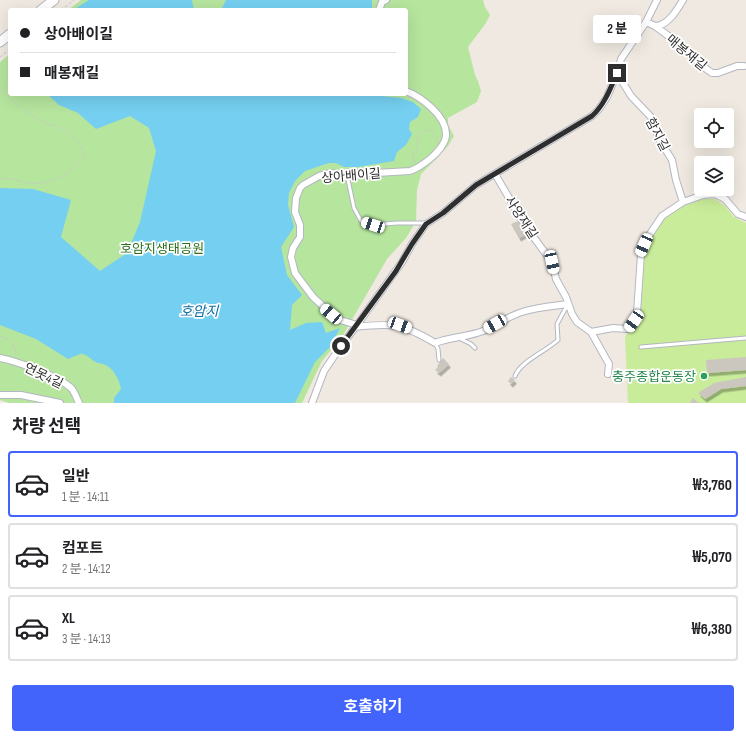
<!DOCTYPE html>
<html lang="ko">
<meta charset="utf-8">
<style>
:root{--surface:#fff;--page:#f6f6f6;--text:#202124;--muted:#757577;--line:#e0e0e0;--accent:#4264fb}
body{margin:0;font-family:"Sofia Sans Condensed","Noto Sans KR",sans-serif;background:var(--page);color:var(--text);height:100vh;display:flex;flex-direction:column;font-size:15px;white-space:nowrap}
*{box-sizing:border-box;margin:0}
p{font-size:13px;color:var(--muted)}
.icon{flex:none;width:22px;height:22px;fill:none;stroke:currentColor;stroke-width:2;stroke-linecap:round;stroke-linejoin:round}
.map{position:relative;height:403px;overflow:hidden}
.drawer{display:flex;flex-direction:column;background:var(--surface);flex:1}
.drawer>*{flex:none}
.hud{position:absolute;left:8px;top:8px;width:400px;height:88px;border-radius:4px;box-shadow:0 4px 16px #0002;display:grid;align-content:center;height:88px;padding:0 12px;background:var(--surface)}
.buttons{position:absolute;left:694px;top:108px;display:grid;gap:8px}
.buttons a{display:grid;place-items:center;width:40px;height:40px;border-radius:4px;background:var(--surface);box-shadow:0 4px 16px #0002;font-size:20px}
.end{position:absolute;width:18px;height:18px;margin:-9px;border:5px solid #2e2e2e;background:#fff;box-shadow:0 0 0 2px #fff}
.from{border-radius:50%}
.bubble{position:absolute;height:28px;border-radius:4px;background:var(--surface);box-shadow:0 4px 16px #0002;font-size:13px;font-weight:700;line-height:28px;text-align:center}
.car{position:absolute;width:12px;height:24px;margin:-12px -6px;border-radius:5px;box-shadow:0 0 3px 1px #0007;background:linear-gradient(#fff 24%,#345 0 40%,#fff 0 76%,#345 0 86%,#fff 0)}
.hud b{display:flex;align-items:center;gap:14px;height:38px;font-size:15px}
.hud b+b{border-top:1px solid var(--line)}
.hud i{width:10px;height:10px;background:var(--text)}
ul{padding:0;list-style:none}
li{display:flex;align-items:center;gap:12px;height:66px;margin:0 8px 6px;padding:0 4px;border:2px solid var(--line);border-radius:4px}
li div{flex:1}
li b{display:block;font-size:15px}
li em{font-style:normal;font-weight:700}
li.current{border-color:var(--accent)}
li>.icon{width:36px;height:36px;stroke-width:1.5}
h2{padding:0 12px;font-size:18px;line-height:48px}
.button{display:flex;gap:8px;margin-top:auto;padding:8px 12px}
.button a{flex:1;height:46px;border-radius:4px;background:var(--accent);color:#fff;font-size:16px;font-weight:700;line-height:46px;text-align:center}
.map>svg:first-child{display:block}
.green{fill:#b6e59e}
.pitch{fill:#c9ec9a}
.water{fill:#75cff0}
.building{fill:#cbc7bf;filter:url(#shadow)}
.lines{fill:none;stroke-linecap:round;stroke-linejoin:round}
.lane-casing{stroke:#b4b7c1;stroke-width:5}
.street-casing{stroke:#b4b7c1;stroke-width:8}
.secondary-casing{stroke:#b4b7c1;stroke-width:11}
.path{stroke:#c9c9c9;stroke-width:1;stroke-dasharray:3 2;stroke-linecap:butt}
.lane{stroke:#fff;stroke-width:3}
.street{stroke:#fff;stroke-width:6}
.secondary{stroke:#fff;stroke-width:9}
.route{stroke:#2e2e2e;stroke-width:5}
.leisure-dot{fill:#2e9e5b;stroke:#fff;stroke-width:1.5}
.labels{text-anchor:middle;stroke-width:3.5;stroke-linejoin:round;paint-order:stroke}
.street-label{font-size:13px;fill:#2e2e2e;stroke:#fff}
.park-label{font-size:13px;fill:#2c6e1b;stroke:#fff}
.leisure-label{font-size:13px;fill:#27864d;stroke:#fff;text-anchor:end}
.water-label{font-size:14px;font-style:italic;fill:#0d6fa3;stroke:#fff}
</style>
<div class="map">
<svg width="746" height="403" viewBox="0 0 746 403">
<defs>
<filter id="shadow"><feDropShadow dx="2" dy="3.5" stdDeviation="0" flood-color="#0004"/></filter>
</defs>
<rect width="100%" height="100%" fill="#efe9e1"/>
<path class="green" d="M81 0H483L485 7 490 15 486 23 468 47 475 75 478 81 481 91 477 102 448 118V125L454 136 448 146 435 160 421 174 417 190 416 221 406 238 387 259 342 337 322 361 302 403H9L0 400V62L10 54V94H406V10H68Z"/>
<path class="pitch" d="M703 199H715L725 206 734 217 746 223V403H628L625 336 641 321C643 278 636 234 677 209 685 205 695 202 703 199Z"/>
<path class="water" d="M89 0H192L194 10H73Z
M226 0H372V10H221Z
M47 94H361L401 98 413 102 421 109 418 117 410 122 409 129 412 134 406 145 397 152 394 161 358 167H344L336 163H329L305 171 295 181 289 193 288 205 294 227 281 247 287 275 302 295 292 305 290 330 306 323 322 322 326 333 340 328 330 347 315 362 295 403H114V398L121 389C119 379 113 367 103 364 100 363 97 363 94 361 91 359 87 355 83 354 80 353 72 358 68 359L36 339 0 325V188L33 189 71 200 61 237 100 271 127 253 140 222 156 151 149 128 130 116 96 129 78 113 59 105Z"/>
<path class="building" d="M518 221 526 234 519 238 511 224Z
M746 357V370L707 373 706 360Z
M443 358 449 364 439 373 435 370 438 367 437 366Z
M511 377 515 380 511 384 508 381Z
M746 377V386L721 389 705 399 698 393 714 383Z
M693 398 699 403H690Z"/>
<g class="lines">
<g class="lane-casing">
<path id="lane" d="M347 175 354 208 361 221 373 225 397 223H426
M460 337 461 339 471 344 475 348
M435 343 438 349 439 360
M641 347 746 338
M515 376C521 361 545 352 558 340L557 324 568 304"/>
</g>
<g class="street-casing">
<path id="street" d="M379 10 382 2 386 0
M646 22 655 26 678 43 705 68 712 73H718L737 66H744
M655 26C668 26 677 10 683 0
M617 73 631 96 651 117 659 139 672 160 676 180 683 202
M495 174 526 227 552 262 556 279 566 297 572 314 577 322 591 332 609 364 608 374
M357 325 402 262 412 244 426 224 443 213 476 185 592 116 599 109 607 97 617 73 621 59 646 22 657 0
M355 327C392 323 402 323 435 343 450 337 468 337 483 331 496 325 509 316 522 312 537 307 553 306 568 304
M591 332 613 328 628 329 637 313 641 254 648 237 662 216 683 202 703 195 715 194 725 199 738 214 746 217
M0 358C16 361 61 377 72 389 75 393 77 399 79 403
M0 395H21L60 403
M312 403 324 371 341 346 357 325 337 319 313 297 295 273 291 257 293 248 300 237V225L295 212 296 198 300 188 303 185 319 176 331 173 342 175 410 171C419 168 425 163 431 158 437 153 446 143 446 135 447 116 421 97 406 91"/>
</g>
<g class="secondary-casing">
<path id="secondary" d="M41 10 54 0
M0 42 10 34"/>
</g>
<path class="path" d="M61 10 74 0
M0 57 10 49
M0 90C13 100 30 116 45 123 48 125 53 125 56 126 68 131 83 145 84 157 69 175 51 186 27 183 18 181 10 177 0 179
M415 162 412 153C421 148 415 140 420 133L429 130C434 132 438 136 437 142
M0 336C11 341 15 342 16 355"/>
<use href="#lane" class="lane"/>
<use href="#street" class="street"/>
<use href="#secondary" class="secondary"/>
</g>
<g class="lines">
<path class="route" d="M341 346 396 271 412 244 426 224 443 213 476 185 592 116C605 104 610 89 617 73"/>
</g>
<circle class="leisure-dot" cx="704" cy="376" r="4"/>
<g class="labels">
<g class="street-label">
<text transform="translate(687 52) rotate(40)" y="5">매봉재길</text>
<text transform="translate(658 134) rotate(62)" y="5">함지길</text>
<text transform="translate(351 175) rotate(-5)" y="5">상아배이길</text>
<text transform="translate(522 217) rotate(57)" y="5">사양재길</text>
<text transform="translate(44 375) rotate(26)" y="5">연못4길</text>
</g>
<g class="park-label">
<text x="162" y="253">호암지생태공원</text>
</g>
<g class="leisure-label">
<text x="696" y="381">충주종합운동장</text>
</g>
<g class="water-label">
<text x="199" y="316">호암지</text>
</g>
</g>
</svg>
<div class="buttons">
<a><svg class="icon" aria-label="locate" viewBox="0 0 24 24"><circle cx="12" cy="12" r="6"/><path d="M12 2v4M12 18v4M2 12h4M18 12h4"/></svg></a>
<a><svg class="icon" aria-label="layers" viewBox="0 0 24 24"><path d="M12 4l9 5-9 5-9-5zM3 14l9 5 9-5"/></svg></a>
</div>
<i class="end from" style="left:341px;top:346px"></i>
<i class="end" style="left:617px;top:73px"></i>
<div class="bubble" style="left:593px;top:15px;width:48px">2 분</div>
<i class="car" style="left:373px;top:225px;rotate:288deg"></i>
<i class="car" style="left:644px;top:245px;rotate:204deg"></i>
<i class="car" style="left:552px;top:262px;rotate:168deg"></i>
<i class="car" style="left:331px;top:314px;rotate:311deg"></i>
<i class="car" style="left:634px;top:321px;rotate:215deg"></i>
<i class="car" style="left:495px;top:324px;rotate:240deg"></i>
<i class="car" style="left:400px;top:325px;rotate:110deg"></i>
<div class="hud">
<b><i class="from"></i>상아배이길</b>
<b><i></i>매봉재길</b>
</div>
</div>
<section class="drawer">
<h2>차량 선택</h2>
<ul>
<li class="current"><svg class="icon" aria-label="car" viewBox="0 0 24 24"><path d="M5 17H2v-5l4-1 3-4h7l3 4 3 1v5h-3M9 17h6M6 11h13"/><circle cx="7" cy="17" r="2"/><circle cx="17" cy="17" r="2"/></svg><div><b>일반</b><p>1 분 · 14:11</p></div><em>₩3,760</em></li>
<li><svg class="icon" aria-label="car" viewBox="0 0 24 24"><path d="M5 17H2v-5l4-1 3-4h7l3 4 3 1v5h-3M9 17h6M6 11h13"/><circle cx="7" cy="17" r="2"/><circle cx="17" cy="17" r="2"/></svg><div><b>컴포트</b><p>2 분 · 14:12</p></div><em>₩5,070</em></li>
<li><svg class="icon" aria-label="car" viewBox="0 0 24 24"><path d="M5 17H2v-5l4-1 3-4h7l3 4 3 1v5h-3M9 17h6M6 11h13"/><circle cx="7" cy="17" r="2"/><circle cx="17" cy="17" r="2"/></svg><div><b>XL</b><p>3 분 · 14:13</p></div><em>₩6,380</em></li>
</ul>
<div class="button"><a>호출하기</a></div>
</section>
